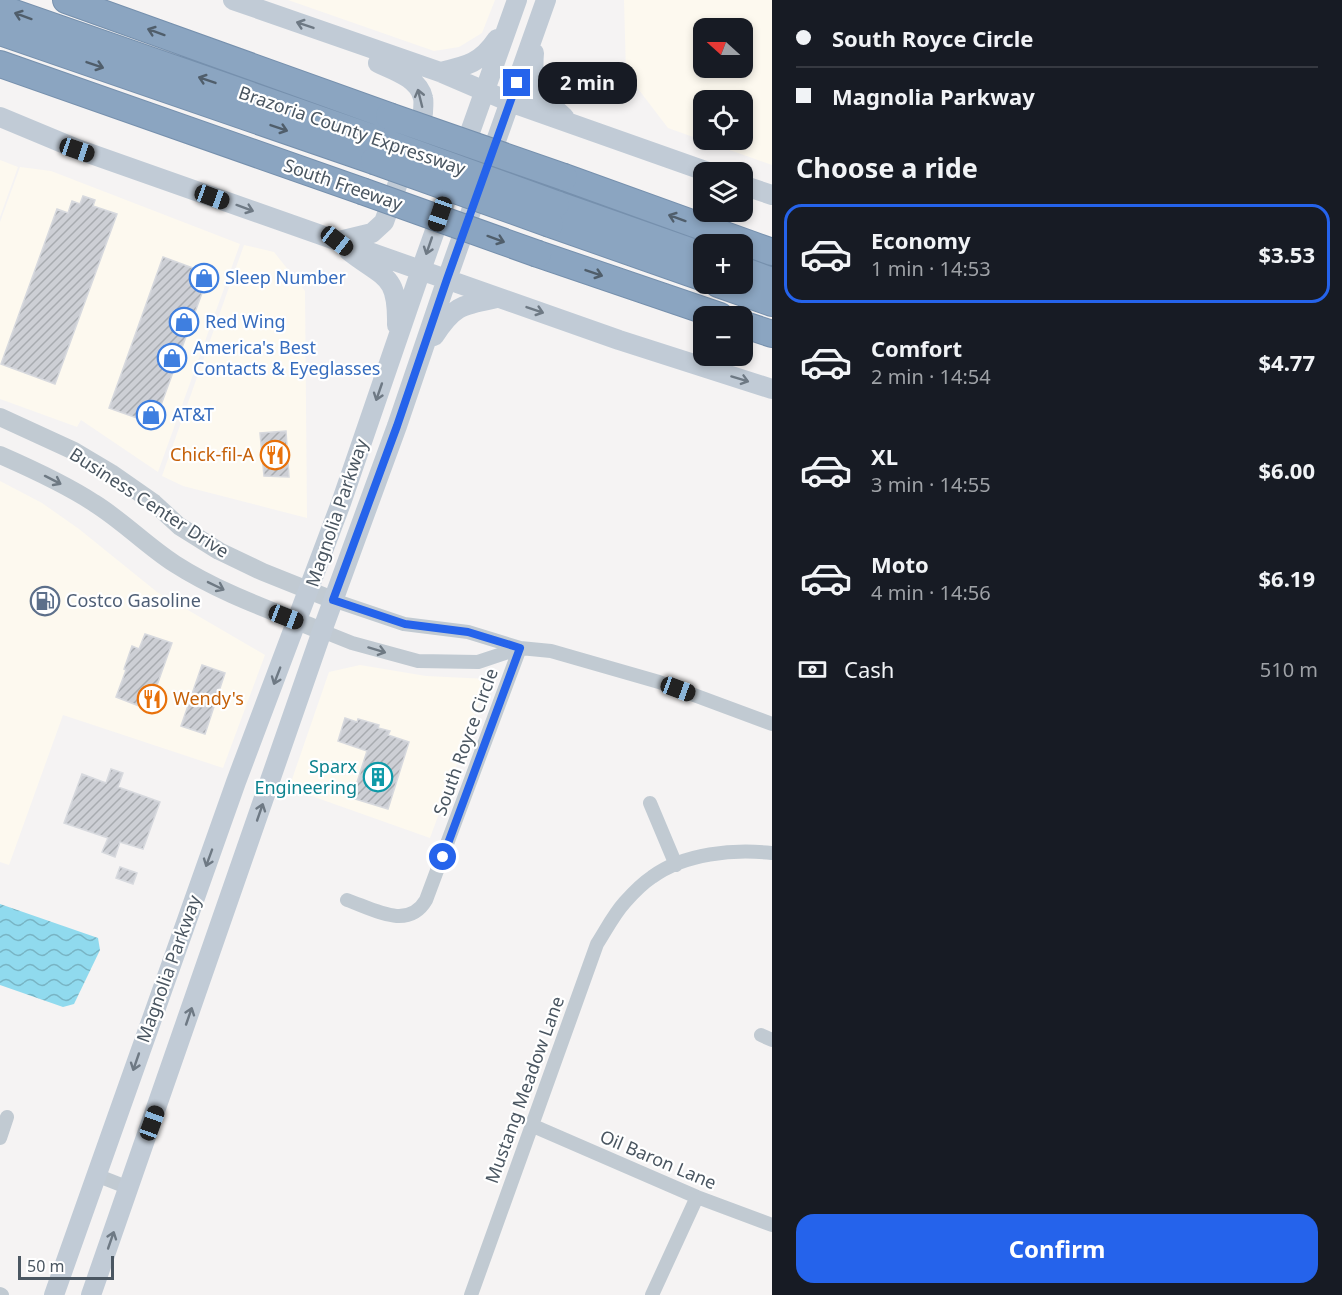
<!DOCTYPE html>
<meta charset="utf-8">
<style>
:root{--surface:#171b24;--page:#20242c;--text:#f1f3f6;--muted:#9ea1a6;--line:#363941;--accent:#2563eb}
body{margin:0;font-family:"Noto Sans",sans-serif;background:var(--page);color:var(--text);height:100vh;display:flex;flex-direction:column;font-size:22px;white-space:nowrap}
*{box-sizing:border-box;margin:0}
p{font-size:20px;color:var(--muted)}
.icon{flex:none;width:33px;height:33px;fill:none;stroke:currentColor;stroke-width:2;stroke-linecap:round;stroke-linejoin:round}
.map{position:relative;flex:1;overflow:hidden}
.sheet{display:flex;flex-direction:column;background:var(--surface);width:570px}
.sheet>*{flex:none}
.guide{display:grid;align-content:center;height:132px;padding:0 24px;background:var(--surface)}
.needle{width:39px;rotate:291deg}
.fabs{position:absolute;left:693px;top:18px;display:grid;gap:12px}
.fabs a{display:grid;place-items:center;width:60px;height:60px;border-radius:12px;background:var(--surface);box-shadow:0 3px 9px #0003;font-size:30px}
.scale{position:absolute;left:18px;bottom:15px;width:96px;box-sizing:border-box;padding-left:6px;border:3px solid #4a5661;border-top:0;font-size:16px;line-height:21px;white-space:nowrap;color:#4a5661;-webkit-text-stroke:4px #fff;paint-order:stroke}
.end{position:absolute;width:27px;height:27px;margin:-14px;border:8px solid #2563eb;background:#fff;box-shadow:0 0 0 3px #fff}
.from{border-radius:50%}
.bubble{position:absolute;height:42px;border-radius:18px;background:var(--surface);box-shadow:0 3px 9px #0003;font-size:20px;font-weight:700;line-height:42px;text-align:center}
.car{position:absolute;width:18px;height:36px;margin:-18px -9px;border-radius:8px;box-shadow:0 0 4px 2px #0007;background:linear-gradient(#222 24%,#8ab4d8 0 40%,#222 0 76%,#8ab4d8 0 86%,#222 0)}
.guide b{display:flex;align-items:center;gap:21px;height:57px;font-size:22px}
.guide b+b{border-top:2px solid var(--line)}
.guide i{width:15px;height:15px;background:var(--text)}
ul{padding:0;list-style:none}
li{display:flex;align-items:center;gap:18px;height:99px;margin:0 12px 9px;padding:0 12px;border:3px solid transparent;border-radius:18px}
li div{flex:1}
li b{display:block;font-size:22px}
li em{font-style:normal;font-weight:700}
li.selected{border-color:var(--accent)}
li>.icon{width:54px;height:54px;stroke-width:1.5}
h2{padding:0 24px;font-size:27px;line-height:72px}
.pay{display:flex;align-items:center;gap:15px;height:66px;padding:0 24px;font-size:22px}
.pay p{margin-inline-start:auto}
.action{display:flex;gap:12px;margin-top:auto;padding:12px 24px}
.action a{flex:1;height:69px;border-radius:18px;background:var(--accent);color:#fff;font-size:24px;font-weight:700;line-height:69px;text-align:center}
main{display:flex;flex:1;min-height:0}
.map>svg:first-child{display:block}
.commercial{fill:#fdf9ef;fill-rule:evenodd}
.water{fill:url(#water-waves)}
.building{fill:url(#building-hatch);stroke:#d7d9de;stroke-width:1.5}
.lines{fill:none;stroke-linecap:round;stroke-linejoin:round}
.motorway-casing{stroke:#7690ad;stroke-width:28}
.minor{stroke:#c1cad2;stroke-width:14}
.tertiary{stroke:#c1cad2;stroke-width:18}
.secondary{stroke:#c1cbd6;stroke-width:20}
.motorway{stroke:#8ba5c1;stroke-width:26}
.motorway-bridge-casing{stroke:#7690ad;stroke-width:28;stroke-linecap:butt}
.motorway-bridge{stroke:#8ba5c1;stroke-width:26}
.oneway{stroke:#505e6b}
.oneway2{stroke:#6e7984}
.oneway3{stroke:#6e7983}
.route{stroke:#2563eb;stroke-width:8}
.labels{text-anchor:middle;stroke-width:4.5;stroke-linejoin:round;paint-order:stroke}
.street-label{font-size:18px;fill:#4a5661;stroke:#fff}
.shop-label{font-size:18px;fill:#366cbe;stroke:#fff;text-anchor:start}
.food-label{font-size:18px;fill:#c56008;stroke:#fff;text-anchor:end}
.service-label{font-size:18px;fill:#4e5e75;stroke:#fff;text-anchor:start}
.culture-label{font-size:18px;fill:#0d838f;stroke:#fff;text-anchor:end}
</style>
<main>
<div class="map">
<svg width="772" height="1295" viewBox="0 0 772 1295">
<defs>
<pattern id="water-waves" width="16" height="10" patternUnits="userSpaceOnUse" patternTransform="scale(1.5)"><rect width="16" height="10" fill="#90daee"/><path d="M0 5q4-4 8 0t8 0" fill="none" stroke="#78b4c4"/></pattern>
<pattern id="building-hatch" width="6" height="6" patternUnits="userSpaceOnUse" patternTransform="scale(1.5)"><rect width="6" height="6" fill="#cdcfd5"/><path d="M-1 1l2-2M0 6l6-6M5 7l2-2" fill="none" stroke="#a8abb0"/></pattern>
</defs>
<rect width="100%" height="100%" fill="#f5f3f3"/>
<path class="commercial" d="M288 0H495L482 33 459 47 434 51Z
M624 0H772V165L668 128 626 73ZM742 28V68H704V28ZM742 100V140H704V100Z
M0 160 18 167 0 217Z
M20 167 51 171 240 244 158 472 81 420 77 427 0 399V222Z
M244 245 274 252 305 291 307 518 183 486 162 476Z
M0 481 42 503 79 529 157 592 265 655 223 768 63 715 9 865 0 862Z
M360 665 426 676 488 679 430 838 289 788 329 672Z"/>
<path class="water" d="M0 904 98 938 100 950 74 1004 63 1007 0 985Z"/>
<path class="building" d="M83 196 95 200 93 206 117 214 55 384 1 364 57 209 68 213 72 201 80 204Z
M163 257 209 274 154 424 109 408Z
M286 431 289 477 264 476 260 433Z
M145 634 172 643 156 688 160 690 152 711 116 697 126 670 124 669 132 646 139 649Z
M202 665 225 673 205 734 181 726Z
M345 718 357 722 358 719 379 725 378 728 390 731 388 735 409 742 388 809 352 798 367 751 338 741Z
M111 769 123 773 118 787 160 802 143 849 120 842 115 857 102 852 108 838 64 823 82 774 106 783Z
M120 867 137 873 133 884 116 878Z"/>
<g class="lines">
<g class="motorway-casing">
<path id="motorway" d="M66 0 389 116
M0 8 382 141
M0 32 374 161
M0 64 362 191
M564 177 772 252
M556 204 704 256
M550 224 704 278
M538 254 720 316
M742 270 772 281
M718 284 772 303
M742 324 772 334"/>
</g>
<path class="minor" d="M333 600 404 624 468 632 520 648 551 651 659 682 772 724
M322 631 352 643 418 661 478 662 520 648
M650 803 676 865
M347 900C373 909 408 931 426 900L520 648
M761 1035 772 1040
M531 1125 697 1197 772 1225
M0 1138 7 1117
M96 1175 129 1188
M0 1294 2 1295
M471 1295 597 944C606 930 614 914 625 902 633 893 643 883 652 877 685 853 733 849 772 853
M652 1295 697 1197"/>
<path class="tertiary" d="M0 417 74 451 111 473 154 503 179 526 219 551 263 572 333 600
M0 455C32 469 65 484 94 503 123 521 147 546 175 564 220 593 273 611 322 631"/>
<path class="secondary" d="M233 0 440 72 510 102 708 172
M534 53C531 88 539 95 564 117
M440 72C467 66 481 63 497 39
M0 117 77 149 619 340 772 389
M742 185 772 195
M339 241 372 233 384 222 423 113C423 108 424 102 423 98 419 78 393 70 378 63
M349 251C385 279 398 274 397 325
M434 336C454 305 462 305 497 298
M54 1295 236 782 341 503 421 270 517 0
M91 1295 322 631 397 426 447 279 546 0"/>
<use href="#motorway" class="motorway"/>
<g class="motorway-bridge-casing">
<path id="motorway-bridge" d="M389 116 564 177
M382 141 556 204
M374 161 550 224
M362 191 538 254"/>
</g>
<use href="#motorway-bridge" class="motorway-bridge"/>
</g>
<defs><path id="oneway-shaft" d="M-6 0H5M1.5-3L5.5 0L1.5 3" fill="none" stroke-width="1.6" stroke-linecap="round" stroke-linejoin="round" transform="scale(1.5)"/></defs>
<g class="oneway">
<use href="#oneway-shaft" transform="translate(23 16) rotate(-160)"/>
<use href="#oneway-shaft" transform="translate(156 32) rotate(-160)"/>
<use href="#oneway-shaft" transform="translate(95 65) rotate(19)"/>
<use href="#oneway-shaft" transform="translate(207 80) rotate(-161)"/>
<use href="#oneway-shaft" transform="translate(279 128) rotate(19)"/>
<use href="#oneway-shaft" transform="translate(677 218) rotate(-160)"/>
<use href="#oneway-shaft" transform="translate(496 239) rotate(20)"/>
<use href="#oneway-shaft" transform="translate(594 273) rotate(19)"/>
</g>
<g class="oneway2">
<use href="#oneway-shaft" transform="translate(305 25) rotate(-161)"/>
<use href="#oneway-shaft" transform="translate(420 98) rotate(-104)"/>
<use href="#oneway-shaft" transform="translate(245 208) rotate(20)"/>
<use href="#oneway-shaft" transform="translate(429 246) rotate(109)"/>
<use href="#oneway-shaft" transform="translate(535 310) rotate(19)"/>
<use href="#oneway-shaft" transform="translate(740 379) rotate(17)"/>
<use href="#oneway-shaft" transform="translate(379 392) rotate(109)"/>
<use href="#oneway-shaft" transform="translate(277 676) rotate(111)"/>
<use href="#oneway-shaft" transform="translate(260 812) rotate(-71)"/>
<use href="#oneway-shaft" transform="translate(209 858) rotate(110)"/>
<use href="#oneway-shaft" transform="translate(189 1016) rotate(-71)"/>
<use href="#oneway-shaft" transform="translate(136 1062) rotate(109)"/>
<use href="#oneway-shaft" transform="translate(111 1240) rotate(-71)"/>
</g>
<g class="oneway3">
<use href="#oneway-shaft" transform="translate(53 480) rotate(27)"/>
<use href="#oneway-shaft" transform="translate(216 586) rotate(26)"/>
<use href="#oneway-shaft" transform="translate(377 650) rotate(17)"/>
</g>
<g class="lines">
<path class="route" d="M443 857 520 648 468 632 405 624 333 600 397 426 447 279 517 83"/>
</g>
<defs>
<g id="shop-ring" transform="scale(1.5)"><circle r="9.5" fill="#fff" stroke="#3f7fe0" stroke-width="1.5"/><path d="M-5-2.5h2.3a2.7 3.5 0 0 1 5.4 0H5L5.5 6h-11ZM-1.5-2.5h3a1.5 2.3 0 0 0-3 0Z" fill="#3f7fe0"/></g>
<g id="restaurant-ring" transform="scale(1.5)"><circle r="9.5" fill="#fff" stroke="#e8710a" stroke-width="1.5"/><path d="M-5-6h1v4h1v-4h1v4h1v-4h1v5L-1.5 .5V6h-2V.5L-5-1ZM5-6V6H3V1.5H1.5Q1.5-4 5-6Z" fill="#e8710a"/></g>
<g id="fuel-ring" transform="scale(1.5)"><circle r="9.5" fill="#fff" stroke="#5c6f8a" stroke-width="1.5"/><path d="M-5.5-6h7V0h2V4h1.3V-2.5L3-4.5l.8-.8L6-3V5H2.5V1h-1V6h-7ZM-4.2-4.7v3.2H.2V-4.7Z" fill="#5c6f8a"/></g>
<g id="building-ring" transform="scale(1.5)"><circle r="9.5" fill="#fff" stroke="#0f9aa8" stroke-width="1.5"/><path d="M-4-6H4V6H1V3H-1V6H-4ZM-2.5-4.3h1.7v1.8h-1.7ZM.8-4.3h1.7v1.8H.8ZM-2.5-1h1.7V.8h-1.7ZM.8-1h1.7V.8H.8Z" fill="#0f9aa8"/></g>
</defs>
<g fill-rule="evenodd">
<use href="#shop-ring" x="204" y="278"/>
<use href="#shop-ring" x="184" y="322"/>
<use href="#shop-ring" x="172" y="358"/>
<use href="#shop-ring" x="151" y="415"/>
<use href="#restaurant-ring" x="275" y="455"/>
<use href="#fuel-ring" x="45" y="601"/>
<use href="#restaurant-ring" x="152" y="699"/>
<use href="#building-ring" x="378" y="777"/>
</g>
<g class="labels">
<g class="street-label">
<text transform="translate(352 131) rotate(19)" y="6">Brazoria County Expressway</text>
<text transform="translate(343 185) rotate(19)" y="6">South Freeway</text>
<text transform="translate(149 503) rotate(33)" y="6">Business Center Drive</text>
<text transform="translate(337 513) rotate(-71)" y="6">Magnolia Parkway</text>
<text transform="translate(466 742) rotate(-70)" y="6">South Royce Circle</text>
<text transform="translate(169 969) rotate(-70)" y="6">Magnolia Parkway</text>
<text transform="translate(525 1090) rotate(-70)" y="6">Mustang Meadow Lane</text>
<text transform="translate(658 1160) rotate(23)" y="6">Oil Baron Lane</text>
</g>
<g class="shop-label">
<text x="225" y="284">Sleep Number</text>
<text x="205" y="328">Red Wing</text>
<text x="193" y="354">America's Best<tspan x="193" dy="21">Contacts &amp; Eyeglasses</tspan></text>
<text x="172" y="421">AT&amp;T</text>
</g>
<g class="food-label">
<text x="254" y="461">Chick-fil-A</text>
<text x="173" y="705" text-anchor="start">Wendy's</text>
</g>
<g class="service-label">
<text x="66" y="607">Costco Gasoline</text>
</g>
<g class="culture-label">
<text x="357" y="773">Sparx<tspan x="357" dy="21">Engineering</tspan></text>
</g>
</g>
</svg>
<div class="fabs">
<a><svg class="needle" viewBox="-14 -14 28 28"><path d="M0-13l5 13h-10z" fill="#e53935"/><path d="M0 13l5-13h-10z" fill="#9ea1a6"/></svg></a>
<a><svg class="icon" aria-label="locate" viewBox="0 0 24 24"><circle cx="12" cy="12" r="6"/><path d="M12 2v4M12 18v4M2 12h4M18 12h4"/></svg></a>
<a><svg class="icon" aria-label="layers" viewBox="0 0 24 24"><path d="M12 4l9 5-9 5-9-5zM3 14l9 5 9-5"/></svg></a>
<a>+</a>
<a>−</a>
</div>
<div class="scale">50 m</div>
<i class="end from" style="left:443px;top:857px"></i>
<i class="end" style="left:517px;top:83px"></i>
<div class="bubble" style="left:538px;top:62px;width:99px">2 min</div>
<i class="car" style="left:77px;top:150px;rotate:109deg"></i>
<i class="car" style="left:212px;top:197px;rotate:110deg"></i>
<i class="car" style="left:440px;top:214px;rotate:199deg"></i>
<i class="car" style="left:337px;top:241px;rotate:128deg"></i>
<i class="car" style="left:286px;top:617px;rotate:111deg"></i>
<i class="car" style="left:678px;top:689px;rotate:110deg"></i>
<i class="car" style="left:152px;top:1123px;rotate:20deg"></i>
</div>
<section class="sheet">
<div class="guide">
<b><i class="from"></i>South Royce Circle</b>
<b><i></i>Magnolia Parkway</b>
</div>
<h2>Choose a ride</h2>
<ul>
<li class="selected"><svg class="icon" aria-label="car" viewBox="0 0 24 24"><path d="M5 17H2v-5l4-1 3-4h7l3 4 3 1v5h-3M9 17h6M6 11h13"/><circle cx="7" cy="17" r="2"/><circle cx="17" cy="17" r="2"/></svg><div><b>Economy</b><p>1 min · 14:53</p></div><em>$3.53</em></li>
<li><svg class="icon" aria-label="car" viewBox="0 0 24 24"><path d="M5 17H2v-5l4-1 3-4h7l3 4 3 1v5h-3M9 17h6M6 11h13"/><circle cx="7" cy="17" r="2"/><circle cx="17" cy="17" r="2"/></svg><div><b>Comfort</b><p>2 min · 14:54</p></div><em>$4.77</em></li>
<li><svg class="icon" aria-label="car" viewBox="0 0 24 24"><path d="M5 17H2v-5l4-1 3-4h7l3 4 3 1v5h-3M9 17h6M6 11h13"/><circle cx="7" cy="17" r="2"/><circle cx="17" cy="17" r="2"/></svg><div><b>XL</b><p>3 min · 14:55</p></div><em>$6.00</em></li>
<li><svg class="icon" aria-label="car" viewBox="0 0 24 24"><path d="M5 17H2v-5l4-1 3-4h7l3 4 3 1v5h-3M9 17h6M6 11h13"/><circle cx="7" cy="17" r="2"/><circle cx="17" cy="17" r="2"/></svg><div><b>Moto</b><p>4 min · 14:56</p></div><em>$6.19</em></li>
</ul>
<div class="pay"><svg class="icon" aria-label="cash" viewBox="0 0 24 24"><path d="M3 7h18v10H3z"/><circle cx="12" cy="12" r="2"/></svg>Cash<p>510 m</p></div>
<div class="action"><a>Confirm</a></div>
</section>
</main>
